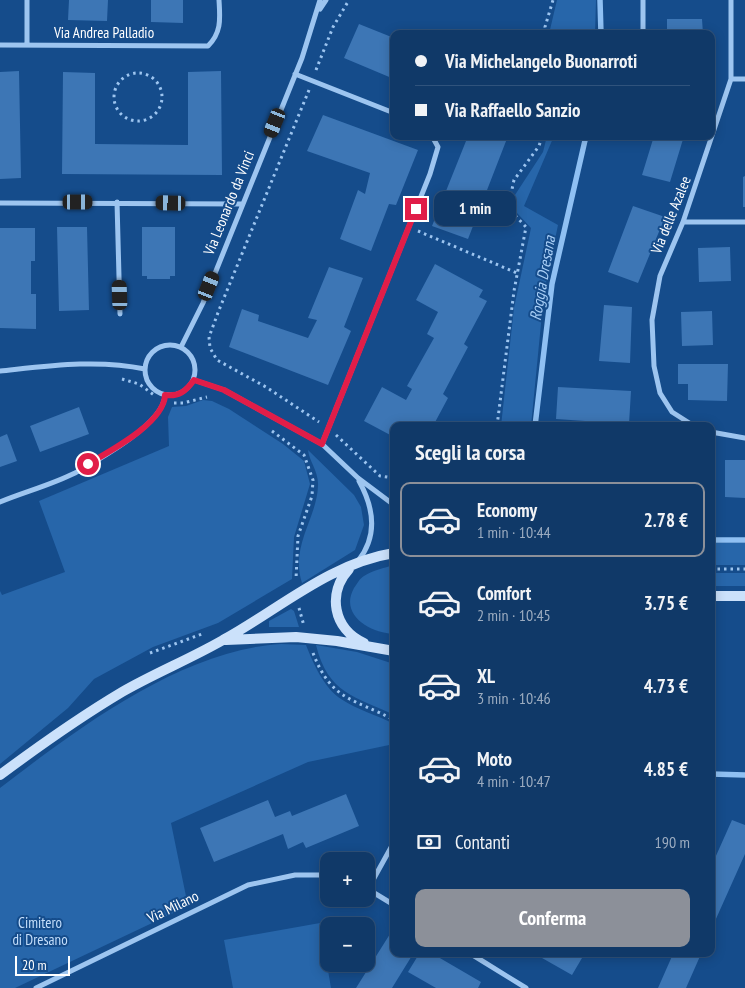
<!DOCTYPE html>
<html lang="it">
<meta charset="utf-8">
<style>
:root{--surface:#103968;--page:#1e4471;--text:#f1f3f6;--muted:#9cacc0;--line:#30537c;--accent:#8c9099}
body{margin:0;font-family:"PT Sans Narrow",sans-serif;background:var(--page);color:var(--text);height:100vh;display:flex;flex-direction:column;font-size:19px;white-space:nowrap}
*{box-sizing:border-box;margin:0}
p{font-size:16px;color:var(--muted)}
.icon{flex:none;width:28px;height:28px;fill:none;stroke:currentColor;stroke-width:2;stroke-linecap:round;stroke-linejoin:round}
.map{position:relative;flex:1;overflow:hidden}
.drawer{position:absolute;left:390px;top:422px;width:325px;height:535px;display:flex;flex-direction:column;background:var(--surface);border-radius:10px;box-shadow:0 2px 12px #0003,0 0 0 1px var(--line)}
.drawer>*{flex:none}
.banner{position:absolute;left:390px;top:30px;width:325px;height:110px;border-radius:10px;box-shadow:0 2px 12px #0003,0 0 0 1px var(--line);display:grid;align-content:center;height:110px;padding:0 25px;background:var(--surface)}
.fabs{position:absolute;left:320px;top:852px;display:grid;gap:10px}
.fabs a{display:grid;place-items:center;width:55px;height:55px;border-radius:10px;background:var(--surface);box-shadow:0 2px 12px #0003,0 0 0 1px var(--line);font-size:25px}
.scale{position:absolute;left:15px;bottom:12px;width:55px;box-sizing:border-box;padding-left:5px;border:2px solid #fff;border-top:0;font-size:14px;line-height:18px;white-space:nowrap;color:#fff;-webkit-text-stroke:4px #154c8b;paint-order:stroke}
.end{position:absolute;width:22px;height:22px;margin:-11px;border:6px solid #e11d48;background:#fff;box-shadow:0 0 0 2px #fff}
.from{border-radius:50%}
.bubble{position:absolute;height:35px;border-radius:10px;background:var(--surface);box-shadow:0 2px 12px #0003,0 0 0 1px var(--line);font-size:16px;font-weight:600;line-height:35px;text-align:center}
.car{position:absolute;width:15px;height:30px;margin:-15px -8px;border-radius:6px;box-shadow:0 0 4px 1px #0007;background:linear-gradient(#222 24%,#8ab4d8 0 40%,#222 0 76%,#8ab4d8 0 86%,#222 0)}
.banner b{display:flex;align-items:center;gap:18px;height:48px;font-size:19px}
.banner b+b{border-top:1px solid var(--line)}
.banner i{width:12px;height:12px;background:var(--text)}
ul{padding:0;list-style:none}
li{display:flex;align-items:center;gap:15px;height:75px;margin:0 10px 8px;padding:0 15px;border:2px solid transparent;border-radius:10px}
li div{flex:1}
li b{display:block;font-size:19px}
li em{font-style:normal;font-weight:600}
li.current{border-color:var(--accent)}
li>.icon{width:45px;height:45px;stroke-width:1.5}
h2{padding:0 25px;font-size:22px;line-height:60px}
.pay{display:flex;align-items:center;gap:12px;height:55px;padding:0 25px;font-size:19px}
.pay p{margin-inline-start:auto}
.primary-button{display:flex;gap:10px;margin-top:auto;padding:10px 25px}
.primary-button a{flex:1;height:58px;border-radius:10px;background:var(--accent);color:#fff;font-size:20px;font-weight:600;line-height:58px;text-align:center}
.map>svg:first-child{display:block}
.green{fill:#2766aa}
.lines{fill:none;stroke-linecap:round;stroke-linejoin:round}
.stream{stroke:#8fc0f3;stroke-width:5.5}
.building{fill:#3d76b5}
.path{stroke:#9dc5f0;stroke-width:3;stroke-dasharray:2.5 4;stroke-linecap:butt}
.street{stroke:#9dc5f0;stroke-width:5}
.secondary{stroke:#cbe1fb;stroke-width:10}
.route{stroke:#e11d48;stroke-width:6}
.labels{text-anchor:middle;stroke-width:4;stroke-linejoin:round;paint-order:stroke}
.street-label{font-size:15px;fill:#fff;stroke:#154c8b}
.park-label{font-size:15px;fill:#c4defb;stroke:#154c8b}
.water-label{font-size:16px;font-style:italic;fill:#a9cff7;stroke:#154c8b}
</style>
<div class="map">
<svg width="745" height="988" viewBox="0 0 745 988">
<rect width="100%" height="100%" fill="#154c8b"/>
<path class="green" d="M557 0H596L595 34H549Z
M547 136H554L524 206 558 225 544 293 531 426H501L514 308 531 228 517 213 513 198 543 152Z
M203 400 212 401 229 409 283 444 304 461 310 484 294 537 292 579 218 623 153 647 94 679 68 708 0 764V591L2 595 65 572 39 501 169 446 168 417 172 407 186 406Z
M308 450 354 495 361 507 364 525 355 550 302 583C290 546 317 518 318 486 319 472 309 461 308 450Z
M711 543H745V565H711Z
M394 565V634C370 633 339 615 354 588 357 584 360 578 364 576 373 570 384 568 394 565Z
M711 573H745V586H711Z
M291 609 294 611 299 627H269V621Z
M281 644 306 645C313 663 324 688 341 699 357 710 377 715 394 724V744L308 762 171 823 188 906 15 988H0V788C77 729 181 650 281 644Z
M316 645 357 652 394 664V715C355 696 328 694 316 645Z
M320 923 331 988H233L224 940Z"/>
<g class="lines">
<path class="stream" d="M600 0 601 34
M535 426 552 284 586 136
M711 540H745
M711 774 745 775"/>
</g>
<path class="building" d="M69 0H108L107 21 68 20Z
M151 0H183V23L151 22Z
M667 19H702L703 34H667Z
M359 24 394 38V79L344 58Z
M19 71 21 178 0 179V72Z
M221 71 222 175 62 174 63 72 95 73V144L188 145V72Z
M323 115 418 150 396 205 389 204 371 251 340 239 358 190 365 194 370 173 307 151Z
M468 136H508L468 239 432 226Z
M654 136H684L670 182 642 175Z
M745 176V207H743V177Z
M633 206 665 217 638 283 608 272Z
M57 227H87L89 310 59 311Z
M142 227H175V276H170V279H147V276H142Z
M0 228H35V261H31V294H36V329L0 328Z
M730 247 731 281 699 282 698 248Z
M435 264 483 290 479 297 487 301 464 344 468 347 443 394 448 398 433 426H394V437L364 421 382 387 406 400 412 389 407 386 434 338 427 334 438 312 416 300Z
M329 267 363 278 344 327 351 331 328 385 229 347 242 309 259 315 258 321 308 338 317 320 308 318Z
M604 305 632 307 630 363 599 361Z
M712 311 713 345 682 346 681 312Z
M678 364H728L727 401 688 400V384H678Z
M558 387 631 391 629 424 556 419Z
M79 407 89 434 40 452 30 426Z
M7 434 17 461 0 467V437Z
M725 460H745V498L725 497Z
M346 794 359 826 306 848 303 842 288 849 283 834 214 862 200 828 268 800 275 817 290 811 292 816Z
M732 820 745 825V854L711 930V867Z
M390 934 394 937V954H413L392 988H356Z
M419 954H433L481 982 478 988H436L408 972Z
M535 954H575L582 958 572 975Z
M673 954H701L686 988H658Z"/>
<g class="lines">
<path class="path" d="M546 34 545 27 553 0
M316 70 333 27 349 0
M114 97a24 24 0 1 1 48 0a24 24 0 1 1-48 0Z
M309 90 219 310 209 337 210 348 217 360 266 387 319 422
M418 231 517 273
M122 379 139 384 154 395
M174 403H183L207 397
M497 426 514 291 526 227 508 208 514 180 539 146 542 136
M272 431 304 455 313 480 312 496 298 536 296 579
M336 435 380 476 394 478
M711 569H745
M299 608 304 626
M150 653 202 634
M313 653C332 702 354 698 394 720"/>
<path class="street" d="M320 9 326 0
M643 34V0
M0 45 208 46C222 32 220 18 219 0
M27 45V0
M295 74 394 113
M731 79H745
M117 202 120 314
M0 203 243 204
M683 222H745
M145 370a25 25 0 1 1 50 0a25 25 0 1 1-50 0Z
M181 347 203 303 302 58 320 0
M0 371C48 366 97 359 145 369
M194 380 224 390 322 444 358 478 394 505
M694 426 672 412 660 393 654 366 652 320 660 276 683 222 731 79V0
M711 432 745 438
M322 444 430 174 438 147 432 136
M0 502C24 492 51 485 75 473 98 460 164 424 165 395
M358 561C378 536 374 508 359 481
M366 888 394 905
M368 889 394 842
M471 954 526 988
M36 988 248 885 295 875H329"/>
<path class="secondary" d="M349 569C327 593 333 629 364 643
M711 596H745
M226 640 296 637 337 641 394 651
M0 775C39 746 80 717 122 692 155 673 190 659 223 640 278 610 330 563 394 553"/>
</g>
<g class="lines">
<path class="route" d="M88 464C110 451 164 423 165 395 179 397 186 391 194 380L224 390 322 444 416 209"/>
</g>
<g class="labels">
<g class="street-label">
<text x="104" y="38">Via Andrea Palladio</text>
<text transform="translate(229 203) rotate(-68)" y="5">Via Leonardo da Vinci</text>
<text transform="translate(671 215) rotate(-68)" y="5">Via delle Azalee</text>
<text transform="translate(173 907) rotate(-26)" y="5">Via Milano</text>
</g>
<g class="park-label">
<text x="40" y="928">Cimitero<tspan x="40" dy="17">di Dresano</tspan></text>
</g>
<g class="water-label">
<text transform="translate(542 278) rotate(-80)" y="6">Roggia Dresana</text>
</g>
</g>
</svg>
<div class="fabs">
<a>+</a>
<a>−</a>
</div>
<div class="scale">20 m</div>
<i class="end from" style="left:88px;top:464px"></i>
<i class="end" style="left:416px;top:209px"></i>
<div class="bubble" style="left:434px;top:191px;width:82px">1 min</div>
<i class="car" style="left:275px;top:123px;rotate:202deg"></i>
<i class="car" style="left:78px;top:202px;rotate:90deg"></i>
<i class="car" style="left:171px;top:203px;rotate:271deg"></i>
<i class="car" style="left:209px;top:286px;rotate:22deg"></i>
<i class="car" style="left:120px;top:295px;rotate:358deg"></i>
<div class="banner">
<b><i class="from"></i>Via Michelangelo Buonarroti</b>
<b><i></i>Via Raffaello Sanzio</b>
</div>
<section class="drawer">
<h2>Scegli la corsa</h2>
<ul>
<li class="current"><svg class="icon" aria-label="car" viewBox="0 0 24 24"><path d="M5 17H2v-5l4-1 3-4h7l3 4 3 1v5h-3M9 17h6M6 11h13"/><circle cx="7" cy="17" r="2"/><circle cx="17" cy="17" r="2"/></svg><div><b>Economy</b><p>1 min · 10:44</p></div><em>2.78 €</em></li>
<li><svg class="icon" aria-label="car" viewBox="0 0 24 24"><path d="M5 17H2v-5l4-1 3-4h7l3 4 3 1v5h-3M9 17h6M6 11h13"/><circle cx="7" cy="17" r="2"/><circle cx="17" cy="17" r="2"/></svg><div><b>Comfort</b><p>2 min · 10:45</p></div><em>3.75 €</em></li>
<li><svg class="icon" aria-label="car" viewBox="0 0 24 24"><path d="M5 17H2v-5l4-1 3-4h7l3 4 3 1v5h-3M9 17h6M6 11h13"/><circle cx="7" cy="17" r="2"/><circle cx="17" cy="17" r="2"/></svg><div><b>XL</b><p>3 min · 10:46</p></div><em>4.73 €</em></li>
<li><svg class="icon" aria-label="car" viewBox="0 0 24 24"><path d="M5 17H2v-5l4-1 3-4h7l3 4 3 1v5h-3M9 17h6M6 11h13"/><circle cx="7" cy="17" r="2"/><circle cx="17" cy="17" r="2"/></svg><div><b>Moto</b><p>4 min · 10:47</p></div><em>4.85 €</em></li>
</ul>
<div class="pay"><svg class="icon" aria-label="cash" viewBox="0 0 24 24"><path d="M3 7h18v10H3z"/><circle cx="12" cy="12" r="2"/></svg>Contanti<p>190 m</p></div>
<div class="primary-button"><a>Conferma</a></div>
</section>
</div>
